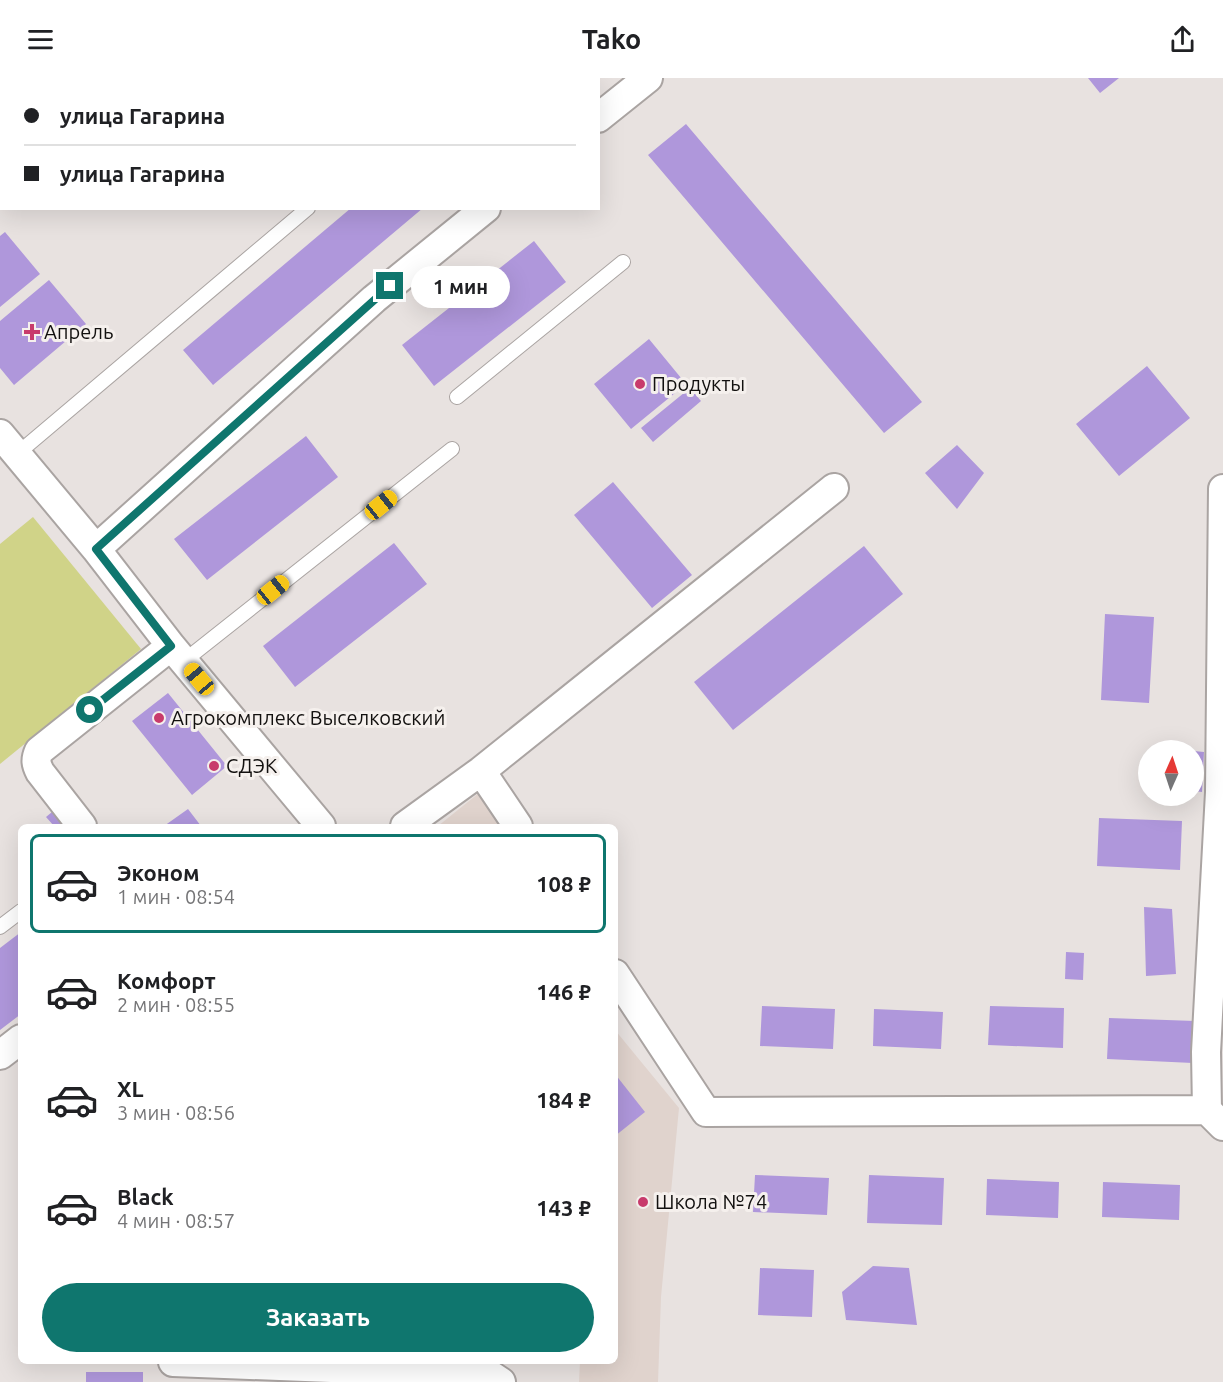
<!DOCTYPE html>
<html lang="ru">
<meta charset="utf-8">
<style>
:root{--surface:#fff;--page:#f6f6f6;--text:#202124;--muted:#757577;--line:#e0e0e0;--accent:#0f766e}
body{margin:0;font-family:Ubuntu,sans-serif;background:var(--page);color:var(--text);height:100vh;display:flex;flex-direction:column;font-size:22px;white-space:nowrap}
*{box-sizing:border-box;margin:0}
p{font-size:20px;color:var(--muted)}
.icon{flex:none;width:33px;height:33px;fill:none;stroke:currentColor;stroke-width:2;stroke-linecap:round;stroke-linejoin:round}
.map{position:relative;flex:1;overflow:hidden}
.sheet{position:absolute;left:18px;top:746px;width:600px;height:540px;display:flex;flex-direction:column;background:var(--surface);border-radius:9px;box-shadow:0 6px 24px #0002}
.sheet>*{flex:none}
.top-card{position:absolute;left:0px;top:0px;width:600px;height:132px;box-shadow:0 6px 24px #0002;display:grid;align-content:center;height:132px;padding:0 24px;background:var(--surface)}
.needle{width:39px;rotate:3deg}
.controls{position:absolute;left:1138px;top:662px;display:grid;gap:12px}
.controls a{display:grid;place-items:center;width:66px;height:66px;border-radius:50%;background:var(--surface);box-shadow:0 6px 24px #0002;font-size:30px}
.end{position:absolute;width:27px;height:27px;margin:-14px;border:8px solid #0f766e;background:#fff;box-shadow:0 0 0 3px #fff}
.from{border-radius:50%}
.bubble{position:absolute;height:42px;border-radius:21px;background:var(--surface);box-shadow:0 6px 24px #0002;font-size:20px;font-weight:600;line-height:42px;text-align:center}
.car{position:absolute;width:18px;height:36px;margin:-18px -9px;border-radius:8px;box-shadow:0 0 4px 2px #0007;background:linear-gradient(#f5c518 24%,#345 0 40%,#f5c518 0 76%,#345 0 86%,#f5c518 0)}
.top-card b{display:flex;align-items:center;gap:21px;height:57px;font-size:22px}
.top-card b+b{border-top:2px solid var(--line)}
.top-card i{width:15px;height:15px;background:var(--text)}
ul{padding:10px 0 0;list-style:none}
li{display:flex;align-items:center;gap:18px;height:99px;margin:0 12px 9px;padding:0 12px;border:3px solid transparent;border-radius:9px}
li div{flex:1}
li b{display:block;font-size:22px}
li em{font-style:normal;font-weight:600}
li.on{border-color:var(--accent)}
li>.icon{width:54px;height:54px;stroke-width:1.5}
.button{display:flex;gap:12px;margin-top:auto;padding:12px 24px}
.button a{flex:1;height:69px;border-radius:36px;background:var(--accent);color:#fff;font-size:24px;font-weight:600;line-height:69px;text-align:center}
header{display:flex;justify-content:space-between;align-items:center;height:78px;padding:0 24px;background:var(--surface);font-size:27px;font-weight:600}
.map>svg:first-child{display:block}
.built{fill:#e0d3cd}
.green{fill:#d0d388}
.building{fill:#af97db}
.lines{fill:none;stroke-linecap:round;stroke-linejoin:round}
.lane-casing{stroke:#aaa4a2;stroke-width:16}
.street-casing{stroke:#aaa4a2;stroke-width:32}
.lane{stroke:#fff;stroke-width:14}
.street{stroke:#fff;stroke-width:28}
.route{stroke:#0f766e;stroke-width:8}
.poi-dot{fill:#c83b6c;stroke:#f5f0ed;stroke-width:2}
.labels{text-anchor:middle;stroke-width:6;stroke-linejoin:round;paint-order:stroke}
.poi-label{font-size:20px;fill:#12100f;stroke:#f5f0ed;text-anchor:start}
</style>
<header><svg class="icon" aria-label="menu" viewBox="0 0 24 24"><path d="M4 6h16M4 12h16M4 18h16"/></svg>Tako<svg class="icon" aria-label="share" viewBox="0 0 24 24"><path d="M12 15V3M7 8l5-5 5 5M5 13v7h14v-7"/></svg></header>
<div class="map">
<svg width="1223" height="1304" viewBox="0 0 1223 1304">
<rect width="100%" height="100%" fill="#e8e2e0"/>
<path class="built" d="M479 715 508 748H438Z
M615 952 679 1030 661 1219 658 1304H579L580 1283 615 1282Z"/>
<path class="green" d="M33 439 141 571 0 686V466Z"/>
<path class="building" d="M1088 0H1119L1100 15Z
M686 46 922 324 884 355 648 77Z
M351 130H423L213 307 183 272Z
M5 154 40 196 0 229V158Z
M534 163 566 204 434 308 402 267Z
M49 202 86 246 14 307 0 290V243Z
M649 261 686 306 631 351 594 306Z
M1147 288 1190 340 1119 398 1076 346Z
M690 310 701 323 653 364 641 350Z
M306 358 338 399 207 502 174 461Z
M957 367 984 395 957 431 925 395Z
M613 404 692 497 652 530 574 437Z
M394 465 427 506 295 609 263 568Z
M864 468 903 516 733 652 694 604Z
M1105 536 1154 539 1149 625 1101 622Z
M168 615 227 688 192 717 132 643Z
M1194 673 1204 674 1202 714 1194 713Z
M58 729 68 748H54L46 739Z
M188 731 201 748H164Z
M1099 740 1182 743 1180 792 1097 788Z
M1144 829 1172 831 1176 896 1146 898Z
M21 854V936L0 952V870Z
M1066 874 1084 875 1083 902 1065 901Z
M762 928 835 931 833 971 760 968Z
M990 928 1064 930 1063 970 988 967Z
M874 931 943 934 941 971 873 968Z
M1109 940 1195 943 1193 985 1107 981Z
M615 996 645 1034 615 1058Z
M755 1097 829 1100 827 1137 753 1134Z
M869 1097 944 1100 942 1147 867 1145Z
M987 1101 1059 1104 1058 1140 986 1137Z
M1103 1104 1180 1107 1179 1142 1102 1139Z
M873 1188 909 1190 917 1247 846 1242 842 1214Z
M760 1190 814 1192 812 1239 758 1237Z
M86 1294H143V1304H86Z"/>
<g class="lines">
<g class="lane-casing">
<path id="lane" d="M92 2 94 0
M462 2 463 0
M0 79H2
M457 319 623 184
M17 376 308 130
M184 583 452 371
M0 849 21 833"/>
</g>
<g class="street-casing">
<path id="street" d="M598 40 648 0
M0 356 96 471 171 568 321 748
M1223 411 1220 714 1206 974 1207 1032 1223 1048
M96 471 374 221 486 130
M481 693 518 748
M82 748 40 694C36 686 35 682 39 673L171 568
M405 748 481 693 834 410
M615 896 706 1034 1207 1032
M0 977 21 961
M173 1284 489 1296 501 1304"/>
</g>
<use href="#lane" class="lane"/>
<use href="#street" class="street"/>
</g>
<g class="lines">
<path class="route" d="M90 632 171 568 96 471 390 208"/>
</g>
<g class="poi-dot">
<path d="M29 245h6v6h6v6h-6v6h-6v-6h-6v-6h6z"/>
<circle cx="640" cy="306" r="6"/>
<circle cx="159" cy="640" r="6"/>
<circle cx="214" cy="688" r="6"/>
<circle cx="643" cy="1124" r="6"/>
</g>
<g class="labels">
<g class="poi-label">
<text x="44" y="261">Апрель</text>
<text x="652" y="313">Продукты</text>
<text x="171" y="647">Агрокомплекс Выселковский</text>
<text x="226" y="695">СДЭК</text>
<text x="655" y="1131">Школа №74</text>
</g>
</g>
</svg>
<div class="controls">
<a><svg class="needle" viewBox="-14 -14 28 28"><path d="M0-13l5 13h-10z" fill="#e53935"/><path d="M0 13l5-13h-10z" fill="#757577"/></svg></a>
</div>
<i class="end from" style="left:90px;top:632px"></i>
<i class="end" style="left:390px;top:208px"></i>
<div class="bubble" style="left:411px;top:188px;width:99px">1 мин</div>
<i class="car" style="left:381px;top:427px;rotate:51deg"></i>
<i class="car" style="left:273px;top:512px;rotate:51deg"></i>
<i class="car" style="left:199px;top:601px;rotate:320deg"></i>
<div class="top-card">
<b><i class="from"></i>улица Гагарина</b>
<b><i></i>улица Гагарина</b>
</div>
<section class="sheet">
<ul>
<li class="on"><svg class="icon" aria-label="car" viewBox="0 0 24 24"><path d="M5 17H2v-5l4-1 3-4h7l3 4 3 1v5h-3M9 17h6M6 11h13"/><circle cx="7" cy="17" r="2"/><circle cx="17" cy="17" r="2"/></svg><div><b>Эконом</b><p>1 мин · 08:54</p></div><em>108 ₽</em></li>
<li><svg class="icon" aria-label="car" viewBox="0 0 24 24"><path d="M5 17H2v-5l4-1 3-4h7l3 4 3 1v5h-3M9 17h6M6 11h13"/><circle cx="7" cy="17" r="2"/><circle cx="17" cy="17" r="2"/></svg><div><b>Комфорт</b><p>2 мин · 08:55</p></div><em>146 ₽</em></li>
<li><svg class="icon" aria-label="car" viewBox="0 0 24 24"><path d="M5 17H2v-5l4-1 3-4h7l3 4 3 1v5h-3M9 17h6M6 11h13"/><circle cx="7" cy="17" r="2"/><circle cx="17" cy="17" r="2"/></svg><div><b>XL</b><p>3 мин · 08:56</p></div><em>184 ₽</em></li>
<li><svg class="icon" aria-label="car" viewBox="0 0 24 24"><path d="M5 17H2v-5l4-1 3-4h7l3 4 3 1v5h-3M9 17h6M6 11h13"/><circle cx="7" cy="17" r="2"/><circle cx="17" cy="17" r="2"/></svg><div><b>Black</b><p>4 мин · 08:57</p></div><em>143 ₽</em></li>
</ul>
<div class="button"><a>Заказать</a></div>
</section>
</div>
